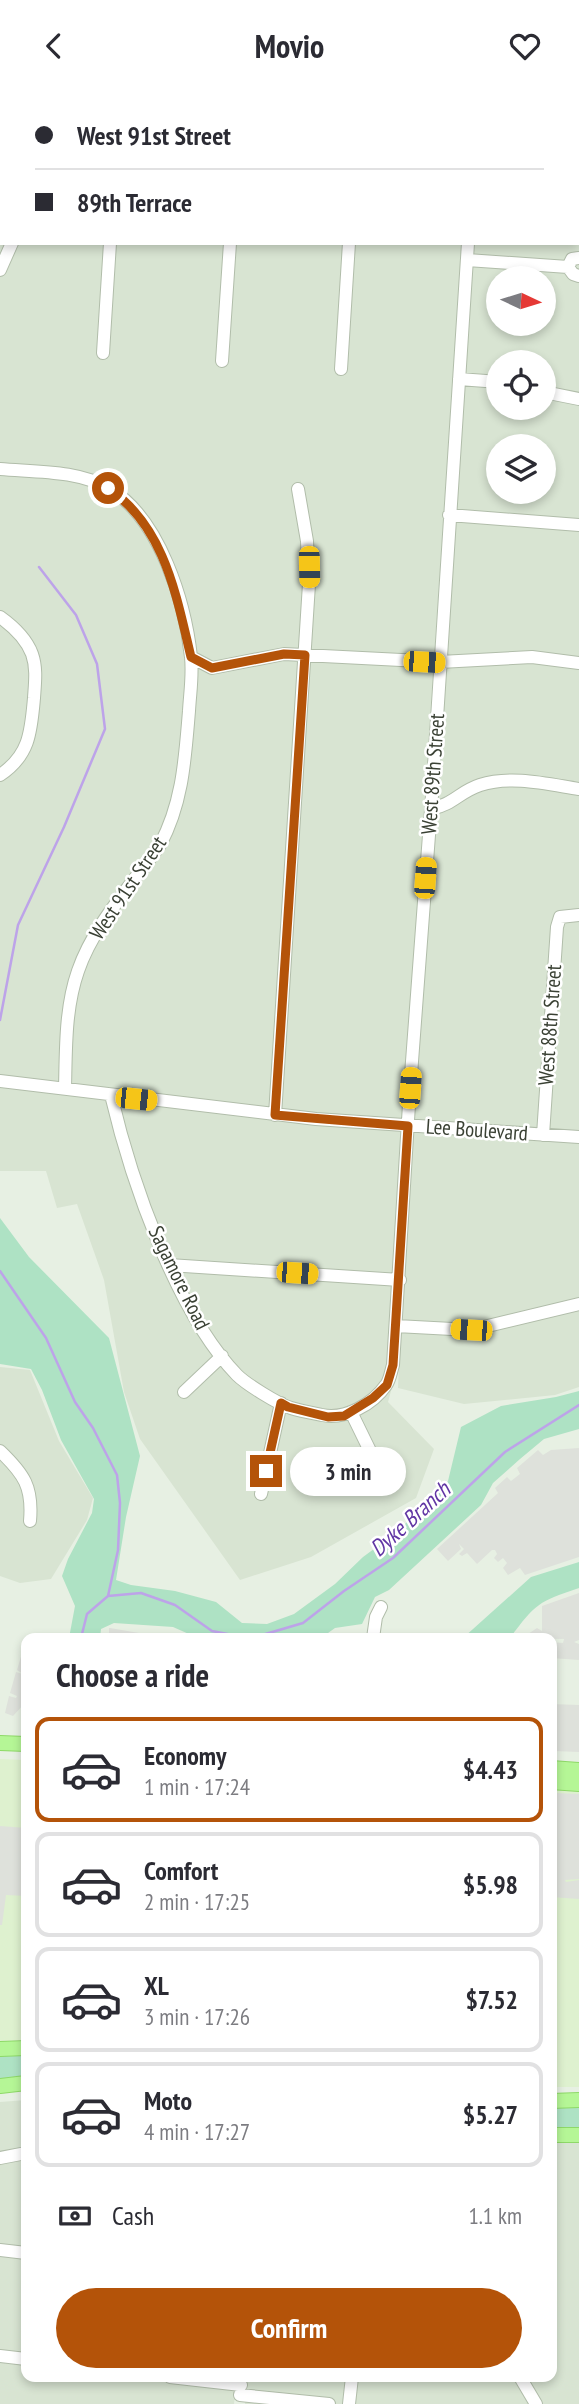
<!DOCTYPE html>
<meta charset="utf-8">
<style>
:root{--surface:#fff;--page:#f2f2f3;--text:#2b2b33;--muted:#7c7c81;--line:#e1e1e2;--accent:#b45309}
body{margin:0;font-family:"PT Sans Narrow",sans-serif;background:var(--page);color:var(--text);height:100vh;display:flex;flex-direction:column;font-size:26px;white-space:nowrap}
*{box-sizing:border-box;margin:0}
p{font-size:23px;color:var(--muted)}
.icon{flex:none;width:38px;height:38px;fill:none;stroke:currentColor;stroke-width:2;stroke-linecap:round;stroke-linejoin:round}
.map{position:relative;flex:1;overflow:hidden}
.details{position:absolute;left:21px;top:1542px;width:536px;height:749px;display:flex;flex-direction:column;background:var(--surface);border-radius:14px;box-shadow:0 4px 10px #0003}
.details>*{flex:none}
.guide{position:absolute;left:0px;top:0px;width:579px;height:154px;box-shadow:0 4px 10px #0003;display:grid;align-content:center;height:154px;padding:0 35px;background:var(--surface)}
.needle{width:46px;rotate:94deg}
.controls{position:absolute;left:486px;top:175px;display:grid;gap:14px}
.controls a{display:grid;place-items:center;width:70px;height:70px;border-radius:50%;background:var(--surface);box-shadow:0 4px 10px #0003;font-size:35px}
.end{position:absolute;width:32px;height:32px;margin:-16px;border:9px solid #b45309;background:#fff;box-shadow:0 0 0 4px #fff}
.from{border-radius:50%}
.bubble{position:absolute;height:49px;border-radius:24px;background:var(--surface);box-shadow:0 4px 10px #0003;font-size:23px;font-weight:700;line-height:49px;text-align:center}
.car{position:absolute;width:21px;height:42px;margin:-21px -10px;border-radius:9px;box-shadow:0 0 5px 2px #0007;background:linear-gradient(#f5c518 24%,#345 0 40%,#f5c518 0 76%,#345 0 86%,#f5c518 0)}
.guide b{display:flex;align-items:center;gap:24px;height:66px;font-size:26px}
.guide b+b{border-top:2px solid var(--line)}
.guide i{width:18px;height:18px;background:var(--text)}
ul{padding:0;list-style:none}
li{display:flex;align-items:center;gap:21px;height:105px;margin:0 14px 10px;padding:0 21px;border:4px solid var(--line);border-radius:14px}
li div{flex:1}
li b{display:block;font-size:26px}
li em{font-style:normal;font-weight:700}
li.active{border-color:var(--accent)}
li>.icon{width:63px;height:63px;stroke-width:1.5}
h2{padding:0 35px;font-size:32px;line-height:84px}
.pay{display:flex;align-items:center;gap:18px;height:77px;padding:0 35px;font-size:26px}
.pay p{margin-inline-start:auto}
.button{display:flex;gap:14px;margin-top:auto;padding:14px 35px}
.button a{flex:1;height:80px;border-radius:42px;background:var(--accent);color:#fff;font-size:28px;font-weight:700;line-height:80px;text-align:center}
header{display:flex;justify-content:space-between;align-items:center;height:91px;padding:0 35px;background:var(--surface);font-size:32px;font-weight:700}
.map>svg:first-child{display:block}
.residential{fill:#d8e4d2;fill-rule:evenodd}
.commercial{fill:#def1cf}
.green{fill:#aee2c4}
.parking{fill:#dee1db}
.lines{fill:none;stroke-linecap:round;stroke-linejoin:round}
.stream{stroke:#bda3e9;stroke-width:2.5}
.minor-casing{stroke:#b1bdaa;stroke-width:14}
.major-casing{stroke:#8ed968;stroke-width:16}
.minor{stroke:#fff;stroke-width:12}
.major{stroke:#b5f696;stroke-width:14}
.route{stroke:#b45309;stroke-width:9}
.labels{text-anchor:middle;stroke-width:5;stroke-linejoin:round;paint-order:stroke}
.street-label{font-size:21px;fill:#3a4134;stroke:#fff}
.water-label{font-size:23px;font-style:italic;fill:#6136a4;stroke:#fff}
</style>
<header><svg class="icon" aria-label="back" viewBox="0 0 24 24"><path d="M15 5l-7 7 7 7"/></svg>Movio<svg class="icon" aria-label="heart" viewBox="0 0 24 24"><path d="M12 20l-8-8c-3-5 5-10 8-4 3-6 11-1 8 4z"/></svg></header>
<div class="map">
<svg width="579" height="2313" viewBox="0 0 579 2313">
<rect width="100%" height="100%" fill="#e7f0e3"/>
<path class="residential" d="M0 0H472L2 2V152H462L421 760 430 761 472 152H578V2H482V0H579V1296L555 1304 464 1313 398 1297 399 1271 388 1311 434 1358 416 1407 311 1466 240 1489 140 1348 124 1301 104 1189 77 1113 57 1117 46 1080H0ZM499 187H544V233H499ZM499 271H544V317H499ZM499 355H544V401H499Z
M0 1276 30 1279 59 1350 93 1407 87 1429 51 1488 20 1492 0 1485Z
M26 2009V2286H237L234 2313H0V2011Z
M551 2050H579V2313H245L248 2286H551Z"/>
<path class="commercial" d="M0 1668 26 1669V1949L0 1950Z
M551 1696 579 1698V1996H551Z"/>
<path class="green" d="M0 1127 29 1166 109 1247 140 1365 126 1426 116 1489 131 1494 175 1500 216 1511 242 1532 267 1533 294 1523 335 1493 363 1466 397 1441 448 1390 461 1336 501 1315 556 1306 579 1300V1338L544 1348 520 1368 493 1392 481 1414 389 1499 375 1506 362 1533 335 1537 321 1547H198L173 1536 114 1532 101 1538 100 1547H69L75 1515 62 1485 68 1468 92 1422 94 1408 61 1349 42 1299 31 1278 0 1273Z
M579 1471V1497C538 1511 536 1512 510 1547H463L531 1486Z
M26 1961V1986L0 1990V1962Z
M551 2015 579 2016V2038H551Z"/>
<path class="parking" d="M579 1357V1466L525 1484 520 1477 508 1484 503 1477 507 1472 503 1467 498 1471 494 1467 497 1463 495 1459H492L477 1473 467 1462 462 1465 459 1463 464 1458 459 1453 461 1458 448 1470 437 1458 498 1402 495 1397 507 1386 511 1390 520 1383 517 1377 538 1359 543 1364 551 1359Z
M579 1502V1549L574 1551 579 1553V1569L551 1567V1551L563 1552 564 1548 522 1547 537 1537 542 1540V1515Z
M109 1537H110L168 1547H103L104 1543H109Z
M23 1559 26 1560V1611L13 1625 5 1622 9 1605 16 1607 17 1605 10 1602 16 1581 23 1583 17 1579Z
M551 1613 579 1614V1661L554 1660 555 1653H551V1633H555L556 1630 551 1628Z
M555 1702 579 1703V1788L565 1789 566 1791 579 1789V1808L551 1806V1789L557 1788 551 1786V1749Z
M0 1735 26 1737V1805L6 1804 2 1834H0Z"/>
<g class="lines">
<path class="stream" d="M0 929 18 834 64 736 105 638 97 573 76 524 39 476
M0 1180 46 1247 75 1311 93 1337 117 1384 120 1412 118 1459 108 1505
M81 1547 87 1523 108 1505 141 1502 175 1514 212 1540 248 1547
M252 1547 303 1532 344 1500 393 1467 505 1361 579 1314"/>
<g class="minor-casing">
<path id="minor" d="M77 2V0
M478 2V0
M578 45H579
M0 140H2
M579 167 572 168 568 176 573 183 579 185
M467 169 568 176
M0 179 12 152
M103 262 110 152
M222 270 230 152
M341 278 349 152
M459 288 499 291
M544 301 579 308
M0 378C35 381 79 379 110 398 160 428 185 511 191 566 193 584 190 602 189 620 185 667 183 711 160 754 132 794 94 833 78 880 65 917 66 958 65 997
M449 424 579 434
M0 526C14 536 26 547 32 563 37 577 35 592 34 607 31 640 30 664 0 684
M191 566 212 577 284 563 440 571 532 566 579 572
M431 718C454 713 459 701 480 694 511 684 547 693 579 698
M0 990 316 1028 579 1046
M111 1004C131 1089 176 1221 237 1284 246 1293 278 1313 291 1317 301 1320 312 1322 322 1324 345 1329 373 1313 386 1294 390 1289 391 1280 393 1274L410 997 432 704 468 152
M275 1024 309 493 307 450 298 398
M543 1044 557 836 560 826 579 824
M169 1174 400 1189
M396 1235 471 1239 579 1213
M184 1301 222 1265
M351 1321 374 1368
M0 1360C24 1383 33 1396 30 1430
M261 1403 281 1312
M373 1547 376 1526 381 1516
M0 2067 26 2062
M0 2159 26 2162
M0 2265 26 2268
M170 2286 241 2294
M520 2286 536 2313
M240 2304 329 2313
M349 2313 352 2286"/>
</g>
<g class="major-casing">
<path id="major" d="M0 1652 26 1653
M551 1677 579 1679
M551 1691 579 1693
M0 1958 26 1957
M0 1995 26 1992
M551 2010 579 2009
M551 2044H579"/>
</g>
<use href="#minor" class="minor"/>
<use href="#major" class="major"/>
</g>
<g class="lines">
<path class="route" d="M108 397C165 436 176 504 191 566L212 577 284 563 305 564 275 1024 408 1035 393 1274 387 1294 373 1307 344 1325 328 1326 288 1316 281 1312 266 1380"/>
</g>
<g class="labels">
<g class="street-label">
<text transform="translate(433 683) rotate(-86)" y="7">West 89th Street</text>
<text transform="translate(128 797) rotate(-56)" y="7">West 91st Street</text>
<text transform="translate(550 934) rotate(-86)" y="7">West 88th Street</text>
<text transform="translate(477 1039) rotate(4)" y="7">Lee Boulevard</text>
<text transform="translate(179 1187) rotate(64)" y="7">Sagamore Road</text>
</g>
<g class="water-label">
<text transform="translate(410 1428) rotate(-42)" y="8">Dyke Branch</text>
</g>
</g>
</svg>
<div class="controls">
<a><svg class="needle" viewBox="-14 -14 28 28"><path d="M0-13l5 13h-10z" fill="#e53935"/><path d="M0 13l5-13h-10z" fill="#7c7c81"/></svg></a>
<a><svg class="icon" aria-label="locate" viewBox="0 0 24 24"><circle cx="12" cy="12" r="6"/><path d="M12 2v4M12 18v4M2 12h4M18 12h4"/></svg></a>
<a><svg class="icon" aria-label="layers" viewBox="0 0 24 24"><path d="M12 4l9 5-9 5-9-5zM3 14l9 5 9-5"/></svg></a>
</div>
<i class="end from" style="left:108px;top:397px"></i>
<i class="end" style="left:266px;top:1380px"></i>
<div class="bubble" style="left:290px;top:1356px;width:116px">3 min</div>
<i class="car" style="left:309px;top:476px;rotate:179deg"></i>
<i class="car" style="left:424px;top:571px;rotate:93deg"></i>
<i class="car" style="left:425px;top:787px;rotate:4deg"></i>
<i class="car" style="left:410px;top:997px;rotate:4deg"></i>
<i class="car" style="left:136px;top:1008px;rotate:96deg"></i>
<i class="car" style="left:297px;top:1182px;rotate:94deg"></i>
<i class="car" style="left:471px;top:1239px;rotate:273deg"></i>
<div class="guide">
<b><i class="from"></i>West 91st Street</b>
<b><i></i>89th Terrace</b>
</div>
<section class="details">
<h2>Choose a ride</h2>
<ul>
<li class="active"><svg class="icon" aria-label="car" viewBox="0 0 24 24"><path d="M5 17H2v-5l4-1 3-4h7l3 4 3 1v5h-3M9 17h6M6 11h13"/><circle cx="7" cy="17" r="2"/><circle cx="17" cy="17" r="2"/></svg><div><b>Economy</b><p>1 min · 17:24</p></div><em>$4.43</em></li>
<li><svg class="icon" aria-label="car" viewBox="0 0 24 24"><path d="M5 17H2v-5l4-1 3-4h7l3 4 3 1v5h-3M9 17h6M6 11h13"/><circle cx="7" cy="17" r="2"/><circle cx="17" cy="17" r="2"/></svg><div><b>Comfort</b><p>2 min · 17:25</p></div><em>$5.98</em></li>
<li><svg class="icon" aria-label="car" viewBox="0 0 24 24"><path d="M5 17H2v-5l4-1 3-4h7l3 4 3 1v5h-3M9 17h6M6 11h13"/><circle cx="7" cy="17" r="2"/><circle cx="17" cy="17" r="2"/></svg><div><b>XL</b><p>3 min · 17:26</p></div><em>$7.52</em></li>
<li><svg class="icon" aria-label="car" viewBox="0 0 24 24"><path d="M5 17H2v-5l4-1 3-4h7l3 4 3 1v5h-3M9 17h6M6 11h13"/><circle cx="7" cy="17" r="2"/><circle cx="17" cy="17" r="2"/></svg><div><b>Moto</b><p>4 min · 17:27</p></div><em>$5.27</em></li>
</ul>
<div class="pay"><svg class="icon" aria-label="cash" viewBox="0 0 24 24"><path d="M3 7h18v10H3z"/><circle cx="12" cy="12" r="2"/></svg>Cash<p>1.1 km</p></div>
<div class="button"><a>Confirm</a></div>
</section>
</div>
